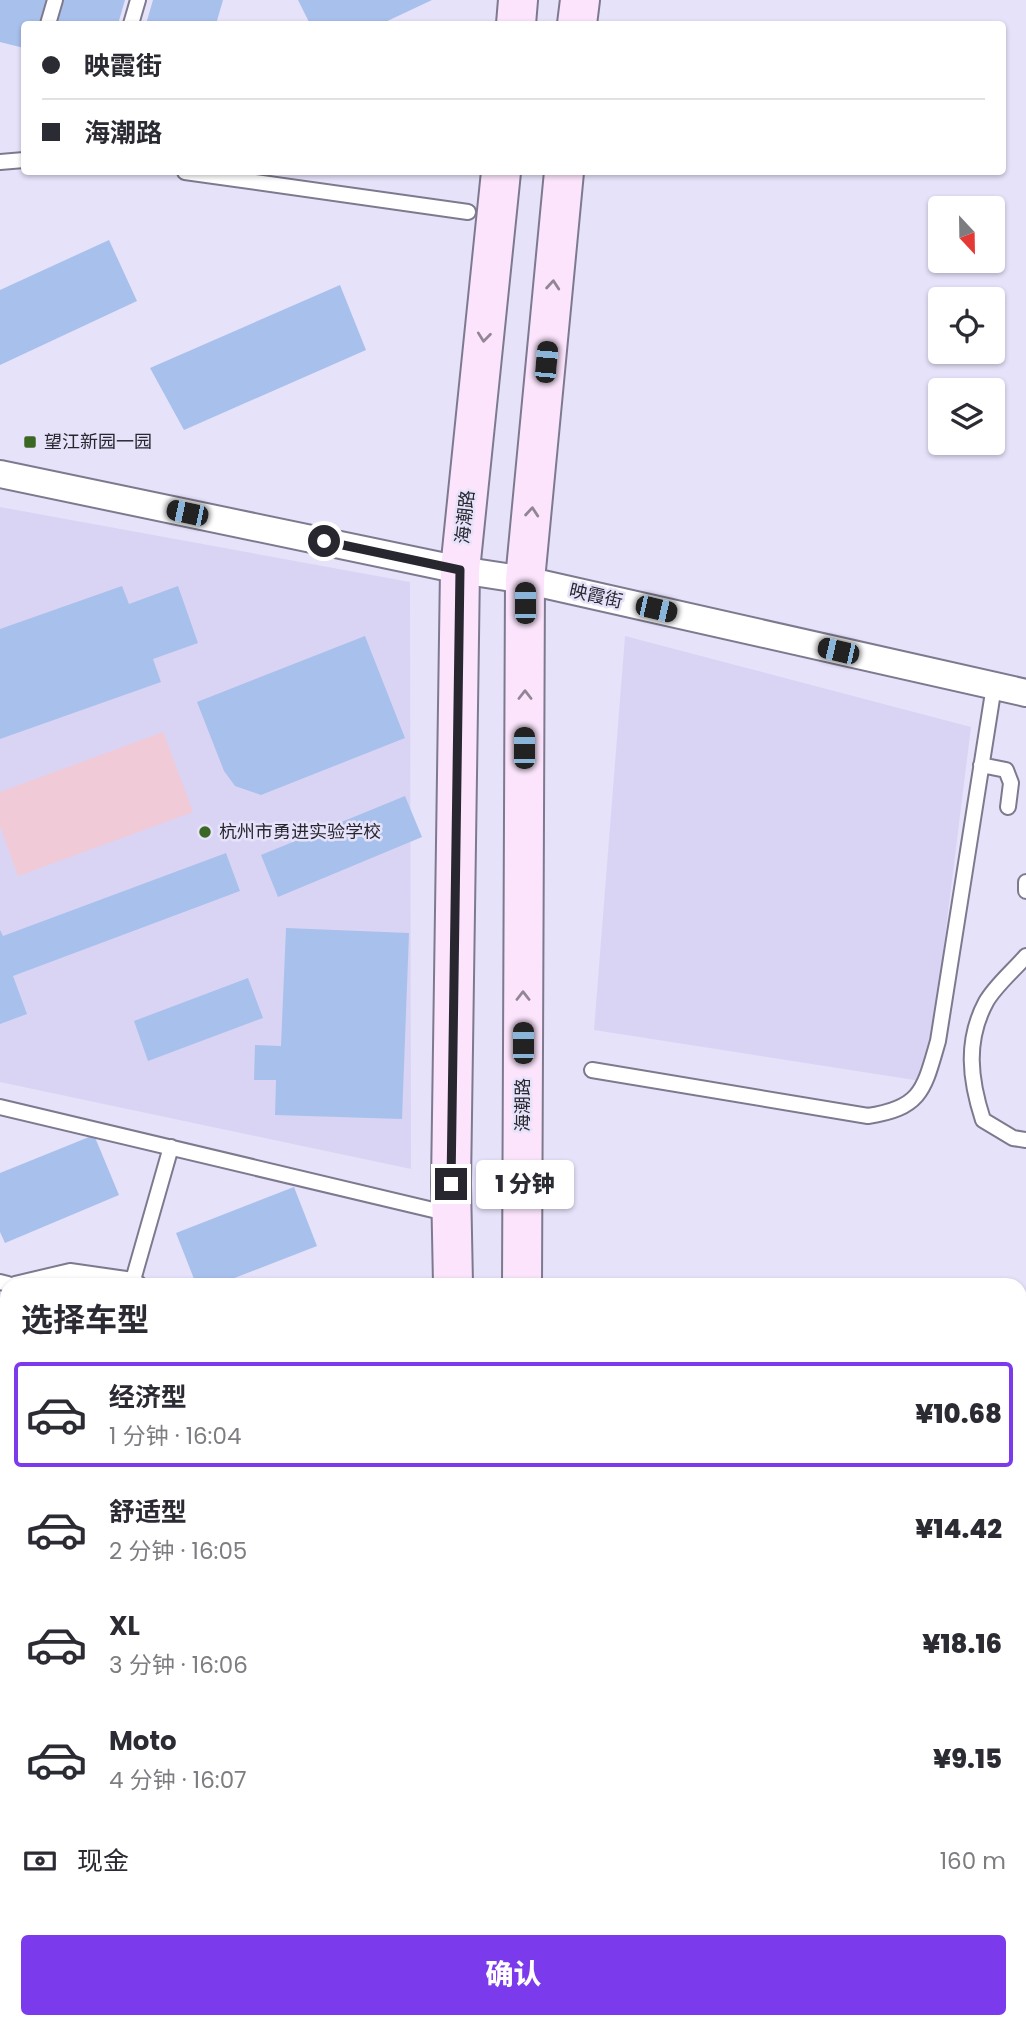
<!DOCTYPE html>
<html lang="zh">
<meta charset="utf-8">
<style>
:root{--surface:#fff;--page:#f2f2f3;--text:#2b2b33;--muted:#7c7c81;--line:#e1e1e2;--accent:#7c3aed}
body{margin:0;font-family:Poppins,"Noto Sans SC",sans-serif;background:var(--page);color:var(--text);height:100vh;display:flex;flex-direction:column;font-size:26px;white-space:nowrap}
*{box-sizing:border-box;margin:0}
p{font-size:23px;color:var(--muted)}
.icon{flex:none;width:38px;height:38px;fill:none;stroke:currentColor;stroke-width:2;stroke-linecap:round;stroke-linejoin:round}
.map{position:relative;flex:1;overflow:hidden}
.sheet{position:absolute;left:0px;top:1278px;width:1027px;height:751px;display:flex;flex-direction:column;background:var(--surface);border-radius:21px 21px 0 0;box-shadow:0 2px 5px #0004}
.sheet>*{flex:none}
.top-card{position:absolute;left:21px;top:21px;width:985px;height:154px;border-radius:7px;box-shadow:0 2px 5px #0004;display:grid;align-content:center;height:154px;padding:0 21px;background:var(--surface)}
.needle{width:46px;rotate:158deg}
.fabs{position:absolute;left:928px;top:196px;display:grid;gap:14px}
.fabs a{display:grid;place-items:center;width:77px;height:77px;border-radius:7px;background:var(--surface);box-shadow:0 2px 5px #0004;font-size:35px}
.end{position:absolute;width:32px;height:32px;margin:-16px;border:9px solid #28262f;background:#fff;box-shadow:0 0 0 4px #fff}
.from{border-radius:50%}
.bubble{position:absolute;height:49px;border-radius:7px;background:var(--surface);box-shadow:0 2px 5px #0004;font-size:23px;font-weight:800;line-height:49px;text-align:center}
.car{position:absolute;width:21px;height:42px;margin:-21px -10px;border-radius:9px;box-shadow:0 0 5px 2px #0007;background:linear-gradient(#222 24%,#8ab4d8 0 40%,#222 0 76%,#8ab4d8 0 86%,#222 0)}
.top-card b{display:flex;align-items:center;gap:24px;height:66px;font-size:26px}
.top-card b+b{border-top:2px solid var(--line)}
.top-card i{width:18px;height:18px;background:var(--text)}
ul{padding:0;list-style:none}
li{display:flex;align-items:center;gap:21px;height:105px;margin:0 14px 10px;padding:0 7px;border:4px solid transparent;border-radius:7px}
li div{flex:1}
li b{display:block;font-size:26px}
li em{font-style:normal;font-weight:800}
li.selected{border-color:var(--accent)}
li>.icon{width:63px;height:63px;stroke-width:1.5}
h2{padding:0 21px;font-size:32px;line-height:84px}
.pay{display:flex;align-items:center;gap:18px;height:77px;padding:0 21px;font-size:26px}
.pay p{margin-inline-start:auto}
.primary-button{display:flex;gap:14px;margin-top:auto;padding:14px 21px}
.primary-button a{flex:1;height:80px;border-radius:7px;background:var(--accent);color:#fff;font-size:28px;font-weight:800;line-height:80px;text-align:center}
.map>svg:first-child{display:block}
.built{fill:#d9d4f3}
.green{fill:#f1cad7}
.building{fill:#a8c0ec}
.lines{fill:none;stroke-linecap:round;stroke-linejoin:round}
.lane-casing{stroke:#7d7a8f;stroke-width:18}
.street-casing{stroke:#7d7a8f;stroke-width:30}
.secondary-casing{stroke:#7d7a8f;stroke-width:42}
.lane{stroke:#fff;stroke-width:14}
.street{stroke:#fff;stroke-width:26}
.secondary{stroke:#fbe4fc;stroke-width:38}
.oneway{stroke:#928596}
.route{stroke:#28262f;stroke-width:9}
.poi-dot{fill:#3b6725;stroke:#e6e2fa;stroke-width:2.5}
.labels{text-anchor:middle;stroke-width:5;stroke-linejoin:round;paint-order:stroke}
.poi-label{font-size:18px;fill:#28262f;stroke:#e6e2fa;text-anchor:start}
.street-label{font-size:18px;fill:#28262f;stroke:#e6e2fa}
</style>
<div class="map">
<svg width="1026" height="2028" viewBox="0 0 1026 2028">
<rect width="100%" height="100%" fill="#e6e2fa"/>
<path class="built" d="M0 507 410 582 411 1169 0 1082Z
M625 636 971 727 927 1082 594 1030Z"/>
<path class="green" d="M163 732 193 812 18 876 0 826V792Z"/>
<path class="building" d="M0 0H47L41 24H24V48L0 42Z
M64 0H125L118 24H56Z
M153 0H223L216 24H146Z
M298 0H432L381 24H310Z
M109 240 137 301 0 365V290Z
M340 285 366 350 184 430 150 368Z
M122 586 129 604 178 586 198 643 153 659 161 682 0 739V629Z
M365 636 405 738 261 795 235 786 224 771 197 702Z
M405 796 422 837 278 897 261 855Z
M226 853 240 891 13 976 27 1014 0 1024V930L3 936Z
M286 928 409 933 402 1119 275 1115 276 1080H254L255 1045 281 1046Z
M248 978 263 1018 148 1061 134 1021Z
M94 1135 119 1195 5 1243 0 1232V1173Z
M294 1187 317 1246 219 1284H196L176 1233Z
M7 1650V1778L0 1776V1653Z"/>
<g class="lines">
<g class="lane-casing">
<path id="lane" d="M48 24 55 0
M131 24 138 0
M0 162 24 160
M185 172 468 212
M981 765 1006 770 1011 783 1008 807
M1026 882V891
M1026 956C1013 971 995 986 986 1002 965 1041 970 1080 983 1120L1013 1138 1026 1140
M592 1070 868 1116C922 1108 924 1089 938 1041L994 686
M0 1107 450 1214
M133 1280 171 1147
M0 1282 8 1284
M15 1284 70 1271 133 1280 139 1284
M0 1416 7 1408
M0 1577 7 1574"/>
</g>
<g class="street-casing">
<path id="street" d="M0 474 460 570 525 580 1026 693"/>
</g>
<g class="secondary-casing">
<path id="secondary" d="M516 24 518 0
M577 24 580 0
M453 1284 451 1184 460 570 501 172
M522 1284 525 580 564 172
M0 1859 7 1861
M558 2021 581 2028
M463 2028V2021
M518 2028V2021"/>
</g>
<use href="#lane" class="lane"/>
<use href="#street" class="street"/>
<use href="#secondary" class="secondary"/>
</g>
<defs><path id="oneway-chevron" d="M-2-3.5L2.5 0L-2 3.5" fill="none" stroke-width="1.6" stroke-linecap="round" stroke-linejoin="round" transform="scale(1.75)"/></defs>
<g class="oneway">
<use href="#oneway-chevron" transform="translate(553 285) rotate(-85)"/>
<use href="#oneway-chevron" transform="translate(484 337) rotate(96)"/>
<use href="#oneway-chevron" transform="translate(532 512) rotate(-85)"/>
<use href="#oneway-chevron" transform="translate(525 695) rotate(-90)"/>
<use href="#oneway-chevron" transform="translate(523 996) rotate(-90)"/>
</g>
<g class="lines">
<path class="route" d="M324 541 460 570 451 1184"/>
</g>
<g class="poi-dot">
<rect x="23" y="435" width="14" height="14" rx="3.5"/>
<circle cx="205" cy="832" r="7"/>
</g>
<g class="labels">
<g class="poi-label">
<text x="44" y="448">望江新园一园</text>
<text x="219" y="838">杭州市勇进实验学校</text>
</g>
<g class="street-label">
<text transform="translate(465 517) rotate(-84)" y="6">海潮路</text>
<text transform="translate(596 596) rotate(13)" y="6">映霞街</text>
<text transform="translate(523 1105) rotate(-90)" y="6">海潮路</text>
</g>
</g>
</svg>
<div class="fabs">
<a><svg class="needle" viewBox="-14 -14 28 28"><path d="M0-13l5 13h-10z" fill="#e53935"/><path d="M0 13l5-13h-10z" fill="#7c7c81"/></svg></a>
<a><svg class="icon" aria-label="locate" viewBox="0 0 24 24"><circle cx="12" cy="12" r="6"/><path d="M12 2v4M12 18v4M2 12h4M18 12h4"/></svg></a>
<a><svg class="icon" aria-label="layers" viewBox="0 0 24 24"><path d="M12 4l9 5-9 5-9-5zM3 14l9 5 9-5"/></svg></a>
</div>
<i class="end from" style="left:324px;top:541px"></i>
<i class="end" style="left:451px;top:1184px"></i>
<div class="bubble" style="left:476px;top:1160px;width:98px">1 分钟</div>
<i class="car" style="left:546px;top:362px;rotate:5deg"></i>
<i class="car" style="left:187px;top:513px;rotate:282deg"></i>
<i class="car" style="left:525px;top:603px;rotate:0deg"></i>
<i class="car" style="left:656px;top:609px;rotate:103deg"></i>
<i class="car" style="left:838px;top:651px;rotate:283deg"></i>
<i class="car" style="left:524px;top:748px;rotate:0deg"></i>
<i class="car" style="left:523px;top:1043px;rotate:0deg"></i>
<div class="top-card">
<b><i class="from"></i>映霞街</b>
<b><i></i>海潮路</b>
</div>
<section class="sheet">
<h2>选择车型</h2>
<ul>
<li class="selected"><svg class="icon" aria-label="car" viewBox="0 0 24 24"><path d="M5 17H2v-5l4-1 3-4h7l3 4 3 1v5h-3M9 17h6M6 11h13"/><circle cx="7" cy="17" r="2"/><circle cx="17" cy="17" r="2"/></svg><div><b>经济型</b><p>1 分钟 · 16:04</p></div><em>¥10.68</em></li>
<li><svg class="icon" aria-label="car" viewBox="0 0 24 24"><path d="M5 17H2v-5l4-1 3-4h7l3 4 3 1v5h-3M9 17h6M6 11h13"/><circle cx="7" cy="17" r="2"/><circle cx="17" cy="17" r="2"/></svg><div><b>舒适型</b><p>2 分钟 · 16:05</p></div><em>¥14.42</em></li>
<li><svg class="icon" aria-label="car" viewBox="0 0 24 24"><path d="M5 17H2v-5l4-1 3-4h7l3 4 3 1v5h-3M9 17h6M6 11h13"/><circle cx="7" cy="17" r="2"/><circle cx="17" cy="17" r="2"/></svg><div><b>XL</b><p>3 分钟 · 16:06</p></div><em>¥18.16</em></li>
<li><svg class="icon" aria-label="car" viewBox="0 0 24 24"><path d="M5 17H2v-5l4-1 3-4h7l3 4 3 1v5h-3M9 17h6M6 11h13"/><circle cx="7" cy="17" r="2"/><circle cx="17" cy="17" r="2"/></svg><div><b>Moto</b><p>4 分钟 · 16:07</p></div><em>¥9.15</em></li>
</ul>
<div class="pay"><svg class="icon" aria-label="cash" viewBox="0 0 24 24"><path d="M3 7h18v10H3z"/><circle cx="12" cy="12" r="2"/></svg>现金<p>160 m</p></div>
<div class="primary-button"><a>确认</a></div>
</section>
</div>
